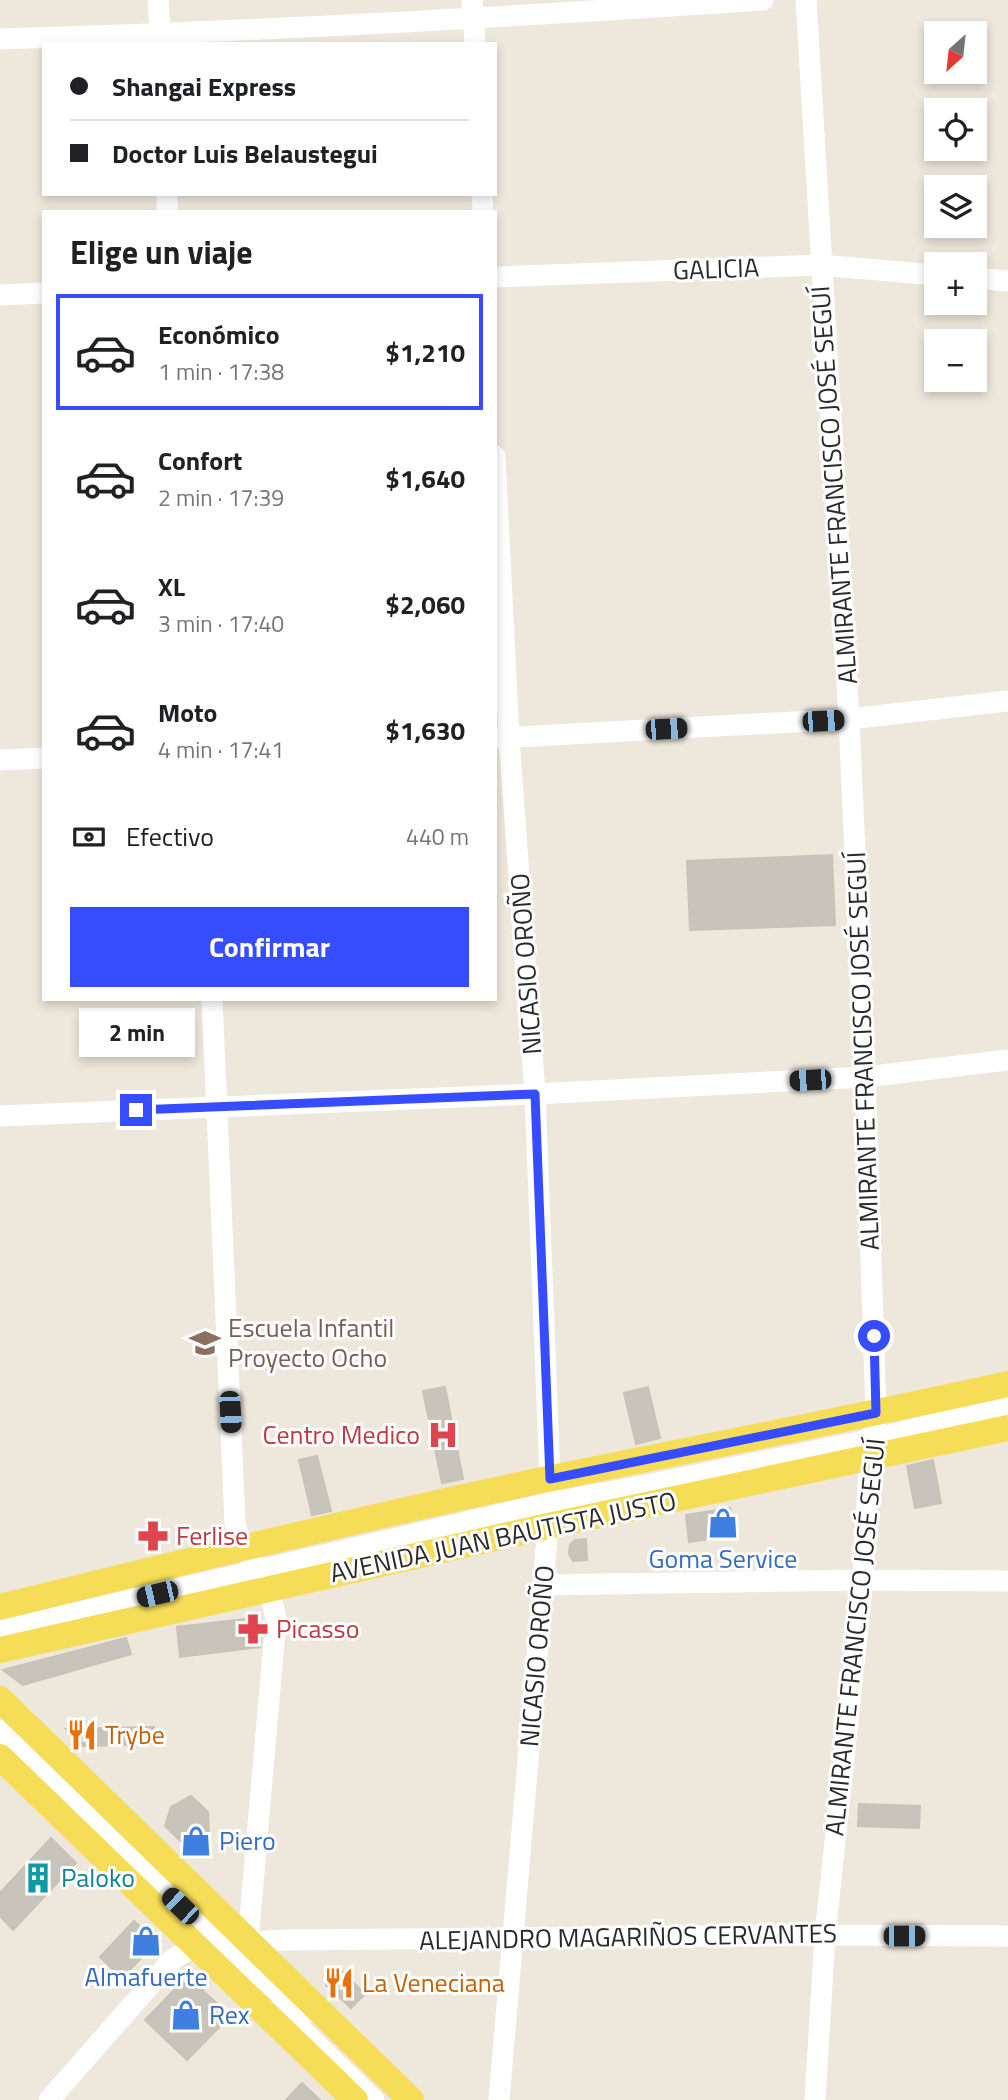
<!DOCTYPE html>
<html lang="es">
<meta charset="utf-8">
<style>
:root{--surface:#fff;--page:#f6f6f6;--text:#202124;--muted:#757577;--line:#e0e0e0;--accent:#364cff}
body{margin:0;font-family:"Titillium Web",sans-serif;background:var(--page);color:var(--text);height:100vh;display:flex;flex-direction:column;font-size:26px;white-space:nowrap}
*{box-sizing:border-box;margin:0}
p{font-size:23px;color:var(--muted)}
.icon{flex:none;width:38px;height:38px;fill:none;stroke:currentColor;stroke-width:2;stroke-linecap:round;stroke-linejoin:round}
.map{position:relative;flex:1;overflow:hidden}
.drawer{position:absolute;left:42px;top:210px;width:455px;height:791px;display:flex;flex-direction:column;background:var(--surface);border-radius:0px;box-shadow:0 4px 10px #0003}
.drawer>*{flex:none}
.top-card{position:absolute;left:42px;top:42px;width:455px;height:154px;border-radius:0px;box-shadow:0 4px 10px #0003;display:grid;align-content:center;height:154px;padding:0 28px;background:var(--surface)}
.needle{width:46px;rotate:207deg}
.tools{position:absolute;left:924px;top:21px;display:grid;gap:14px}
.tools a{display:grid;place-items:center;width:63px;height:63px;border-radius:0px;background:var(--surface);box-shadow:0 4px 10px #0003;font-size:35px}
.end{position:absolute;width:32px;height:32px;margin:-16px;border:9px solid #364cff;background:#fff;box-shadow:0 0 0 4px #fff}
.from{border-radius:50%}
.bubble{position:absolute;height:49px;border-radius:0px;background:var(--surface);box-shadow:0 4px 10px #0003;font-size:23px;font-weight:700;line-height:49px;text-align:center}
.car{position:absolute;width:21px;height:42px;margin:-21px -10px;border-radius:9px;box-shadow:0 0 5px 2px #0007;background:linear-gradient(#222 24%,#8ab4d8 0 40%,#222 0 76%,#8ab4d8 0 86%,#222 0)}
.top-card b{display:flex;align-items:center;gap:24px;height:66px;font-size:26px}
.top-card b+b{border-top:2px solid var(--line)}
.top-card i{width:18px;height:18px;background:var(--text)}
ul{padding:0;list-style:none}
li{display:flex;align-items:center;gap:21px;height:116px;margin:0 14px 10px;padding:0 14px;border:4px solid transparent;border-radius:0px}
li div{flex:1}
li b{display:block;font-size:26px}
li em{font-style:normal;font-weight:700}
li.selected{border-color:var(--accent)}
li>.icon{width:63px;height:63px;stroke-width:1.5}
h2{padding:0 28px;font-size:32px;line-height:84px}
.pay{display:flex;align-items:center;gap:18px;height:77px;padding:0 28px;font-size:26px}
.pay p{margin-inline-start:auto}
.primary-button{display:flex;gap:14px;margin-top:auto;padding:14px 28px}
.primary-button a{flex:1;height:80px;border-radius:0px;background:var(--accent);color:#fff;font-size:28px;font-weight:700;line-height:80px;text-align:center}
.map>svg:first-child{display:block}
.building{fill:#c8c3bb;stroke:#c8c3b5;stroke-width:2}
.lines{fill:none;stroke-linecap:round;stroke-linejoin:round}
.minor{stroke:#fff;stroke-width:21}
.major{stroke:#f5dd58;stroke-width:26}
.route{stroke:#364cff;stroke-width:9}
.labels{text-anchor:middle;stroke-width:6;stroke-linejoin:round;paint-order:stroke}
.street-label{font-size:26px;fill:#2a2a2a;stroke:#fff}
.education-label{font-size:26px;fill:#785e54;stroke:#fff;text-anchor:start}
.health-label{font-size:26px;fill:#be3a42;stroke:#fff;text-anchor:start}
.shop-label{font-size:26px;fill:#366cbe;stroke:#fff}
.food-label{font-size:26px;fill:#c56008;stroke:#fff;text-anchor:start}
.culture-label{font-size:26px;fill:#0d838f;stroke:#fff;text-anchor:start}
</style>
<div class="map">
<svg width="1008" height="2100" viewBox="0 0 1008 2100">
<rect width="100%" height="100%" fill="#ede7dc"/>
<path class="building" d="M832 855 835 925 690 930 687 861Z
M445 1387 463 1479 442 1483 423 1391Z
M648 1387 660 1438 636 1444 624 1393Z
M317 1456 331 1511 312 1515 299 1460Z
M933 1460 941 1503 915 1508 907 1466Z
M730 1508 735 1535 689 1542 686 1515Z
M586 1539 587 1560 573 1561 569 1554 570 1545 575 1540Z
M254 1618 262 1624 260 1647 180 1657 177 1627Z
M126 1638 131 1654 23 1685 3 1670Z
M154 1727V1744L82 1746 66 1729Z
M191 1796 208 1812 209 1837 193 1853 165 1826 171 1807Z
M859 1804 920 1806 919 1828 858 1826Z
M51 1838 76 1863 13 1930 0 1916V1893Z
M134 1921 151 1937 150 1949 122 1978 100 1957Z
M341 1970 365 1994 351 2008 326 1985Z
M181 1983H195L230 2016 187 2060 145 2020Z
M302 2083 320 2100H286Z"/>
<g class="lines">
<path class="minor" d="M158 0 161 44
M472 0 475 44
M806 0 849 719 865 1077 876 1413 868 1483 863 1580 825 1935 815 2100
M0 39C255 32 509 17 763 0
M167 194V212
M482 194 483 212
M495 277 820 265 936 275
M975 278 1008 281
M0 295 44 293
M495 456 509 738 535 1094 550 1479 548 1526 499 2100
M497 738 849 719 1008 701
M0 760 44 758
M212 999 235 1523C243 1559 270 1579 276 1619L248 1941
M0 1116 535 1094 865 1077 1008 1060
M543 1585 863 1580 1008 1581
M0 1630 549 1503 642 1486 874 1439 1008 1405
M0 1730 180 1906 304 2014
M279 2008 374 2100
M49 2100 173 1959 197 1945 284 1940 825 1935 1008 1936"/>
<path class="major" d="M0 1607C183 1562 367 1517 552 1478 704 1447 856 1418 1008 1384
M0 1650 548 1526 1008 1428
M0 1699 411 2100
M0 1757 355 2100"/>
</g>
<g class="lines">
<path class="route" d="M136 1110 535 1094 550 1479 876 1413 874 1336"/>
</g>
<defs>
<g id="school-bare" transform="scale(2.415)"><path d="M0-5L7-2L0 1L-7-2ZM-4 1L0 2.5L4 1V4Q0 6-4 4Z" fill="#8d6e63" stroke="#fff" stroke-width="2.5" paint-order="stroke"/></g>
<g id="hospital-bare" transform="scale(2.415)"><path d="M-5-5h3v3.5h4V-5h3V5h-3V1.5h-4V5h-3Z" fill="#e0444e" stroke="#fff" stroke-width="2.5" paint-order="stroke"/></g>
<g id="shop-bare" transform="scale(2.415)"><path d="M-5-2.5h2.3a2.7 3.5 0 0 1 5.4 0H5L5.5 6h-11ZM-1.5-2.5h3a1.5 2.3 0 0 0-3 0Z" fill="#3f7fe0" stroke="#fff" stroke-width="2.5" paint-order="stroke"/></g>
<g id="pharmacy-bare" transform="scale(2.415)"><path d="M-2-6h4v4h4v4h-4v4h-4v-4h-4v-4h4Z" fill="#e0444e" stroke="#fff" stroke-width="2.5" paint-order="stroke"/></g>
<g id="restaurant-bare" transform="scale(2.415)"><path d="M-5-6h1v4h1v-4h1v4h1v-4h1v5L-1.5 .5V6h-2V.5L-5-1ZM5-6V6H3V1.5H1.5Q1.5-4 5-6Z" fill="#e8710a" stroke="#fff" stroke-width="2.5" paint-order="stroke"/></g>
<g id="building-bare" transform="scale(2.415)"><path d="M-4-6H4V6H1V3H-1V6H-4ZM-2.5-4.3h1.7v1.8h-1.7ZM.8-4.3h1.7v1.8H.8ZM-2.5-1h1.7V.8h-1.7ZM.8-1h1.7V.8H.8Z" fill="#0f9aa8" stroke="#fff" stroke-width="2.5" paint-order="stroke"/></g>
</defs>
<g fill-rule="evenodd">
<use href="#school-bare" x="205" y="1343"/>
<use href="#hospital-bare" x="443" y="1435"/>
<use href="#shop-bare" x="723" y="1523"/>
<use href="#pharmacy-bare" x="153" y="1536"/>
<use href="#pharmacy-bare" x="253" y="1629"/>
<use href="#restaurant-bare" x="82" y="1735"/>
<use href="#shop-bare" x="196" y="1841"/>
<use href="#building-bare" x="38" y="1878"/>
<use href="#shop-bare" x="146" y="1941"/>
<use href="#restaurant-bare" x="339" y="1983"/>
<use href="#shop-bare" x="186" y="2015"/>
</g>
<g class="labels">
<g class="street-label">
<text transform="translate(716 269) rotate(-2)" y="9">GALICIA</text>
<text transform="translate(834 485) rotate(-94)" y="9">ALMIRANTE FRANCISCO JOSÉ SEGUÍ</text>
<text transform="translate(526 964) rotate(-94)" y="9">NICASIO OROÑO</text>
<text transform="translate(863 1051) rotate(-92)" y="9">ALMIRANTE FRANCISCO JOSÉ SEGUÍ</text>
<text transform="translate(503 1537) rotate(-12)" y="9">AVENIDA JUAN BAUTISTA JUSTO</text>
<text transform="translate(855 1637) rotate(-84)" y="9">ALMIRANTE FRANCISCO JOSÉ SEGUÍ</text>
<text transform="translate(537 1656) rotate(-85)" y="9">NICASIO OROÑO</text>
<text transform="translate(628 1937) rotate(-1)" y="9">ALEJANDRO MAGARIÑOS CERVANTES</text>
</g>
<g class="education-label">
<text x="228" y="1337">Escuela Infantil<tspan x="228" dy="30">Proyecto Ocho</tspan></text>
</g>
<g class="health-label">
<text x="420" y="1444" text-anchor="end">Centro Medico</text>
<text x="176" y="1545">Ferlise</text>
<text x="276" y="1638">Picasso</text>
</g>
<g class="shop-label">
<text x="723" y="1568">Goma Service</text>
<text x="219" y="1850" text-anchor="start">Piero</text>
<text x="146" y="1986">Almafuerte</text>
<text x="209" y="2024" text-anchor="start">Rex</text>
</g>
<g class="food-label">
<text x="105" y="1744">Trybe</text>
<text x="362" y="1992">La Veneciana</text>
</g>
<g class="culture-label">
<text x="61" y="1887">Paloko</text>
</g>
</g>
</svg>
<div class="tools">
<a><svg class="needle" viewBox="-14 -14 28 28"><path d="M0-13l5 13h-10z" fill="#e53935"/><path d="M0 13l5-13h-10z" fill="#757577"/></svg></a>
<a><svg class="icon" aria-label="locate" viewBox="0 0 24 24"><circle cx="12" cy="12" r="6"/><path d="M12 2v4M12 18v4M2 12h4M18 12h4"/></svg></a>
<a><svg class="icon" aria-label="layers" viewBox="0 0 24 24"><path d="M12 4l9 5-9 5-9-5zM3 14l9 5 9-5"/></svg></a>
<a>+</a>
<a>−</a>
</div>
<i class="end from" style="left:874px;top:1336px"></i>
<i class="end" style="left:136px;top:1110px"></i>
<div class="bubble" style="left:79px;top:1008px;width:116px">2 min</div>
<i class="car" style="left:823px;top:721px;rotate:87deg"></i>
<i class="car" style="left:666px;top:729px;rotate:87deg"></i>
<i class="car" style="left:810px;top:1080px;rotate:267deg"></i>
<i class="car" style="left:230px;top:1412px;rotate:177deg"></i>
<i class="car" style="left:157px;top:1594px;rotate:257deg"></i>
<i class="car" style="left:180px;top:1906px;rotate:314deg"></i>
<i class="car" style="left:904px;top:1936px;rotate:90deg"></i>
<div class="top-card">
<b><i class="from"></i>Shangai Express</b>
<b><i></i>Doctor Luis Belaustegui</b>
</div>
<section class="drawer">
<h2>Elige un viaje</h2>
<ul>
<li class="selected"><svg class="icon" aria-label="car" viewBox="0 0 24 24"><path d="M5 17H2v-5l4-1 3-4h7l3 4 3 1v5h-3M9 17h6M6 11h13"/><circle cx="7" cy="17" r="2"/><circle cx="17" cy="17" r="2"/></svg><div><b>Económico</b><p>1 min · 17:38</p></div><em>$1,210</em></li>
<li><svg class="icon" aria-label="car" viewBox="0 0 24 24"><path d="M5 17H2v-5l4-1 3-4h7l3 4 3 1v5h-3M9 17h6M6 11h13"/><circle cx="7" cy="17" r="2"/><circle cx="17" cy="17" r="2"/></svg><div><b>Confort</b><p>2 min · 17:39</p></div><em>$1,640</em></li>
<li><svg class="icon" aria-label="car" viewBox="0 0 24 24"><path d="M5 17H2v-5l4-1 3-4h7l3 4 3 1v5h-3M9 17h6M6 11h13"/><circle cx="7" cy="17" r="2"/><circle cx="17" cy="17" r="2"/></svg><div><b>XL</b><p>3 min · 17:40</p></div><em>$2,060</em></li>
<li><svg class="icon" aria-label="car" viewBox="0 0 24 24"><path d="M5 17H2v-5l4-1 3-4h7l3 4 3 1v5h-3M9 17h6M6 11h13"/><circle cx="7" cy="17" r="2"/><circle cx="17" cy="17" r="2"/></svg><div><b>Moto</b><p>4 min · 17:41</p></div><em>$1,630</em></li>
</ul>
<div class="pay"><svg class="icon" aria-label="cash" viewBox="0 0 24 24"><path d="M3 7h18v10H3z"/><circle cx="12" cy="12" r="2"/></svg>Efectivo<p>440 m</p></div>
<div class="primary-button"><a>Confirmar</a></div>
</section>
</div>
